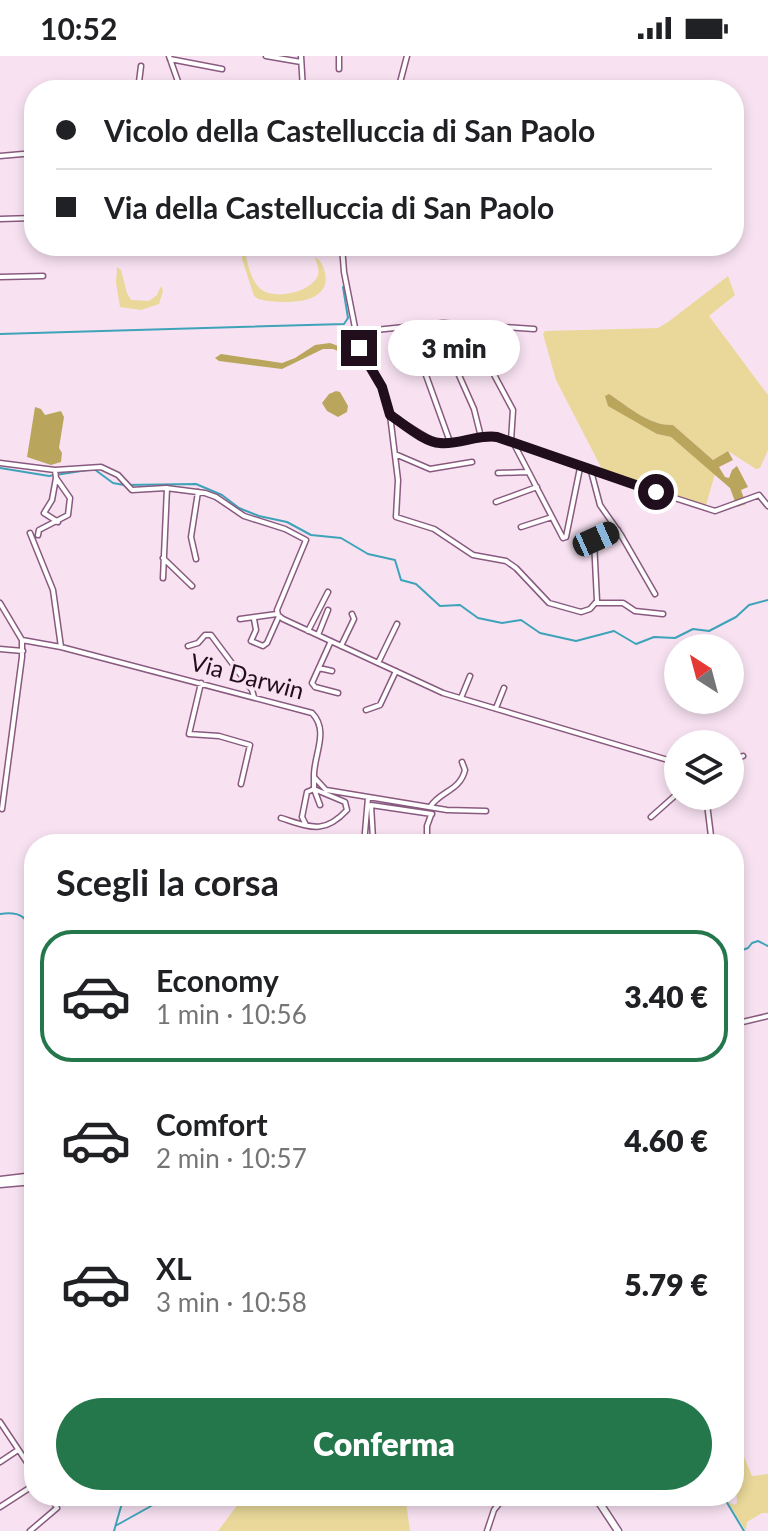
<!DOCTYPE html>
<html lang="it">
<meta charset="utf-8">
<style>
:root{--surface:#fff;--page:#f6f6f6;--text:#202124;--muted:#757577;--line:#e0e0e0;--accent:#23774a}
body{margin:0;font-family:Lato,sans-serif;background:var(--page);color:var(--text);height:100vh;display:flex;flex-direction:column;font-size:30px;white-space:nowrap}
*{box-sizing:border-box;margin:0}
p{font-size:26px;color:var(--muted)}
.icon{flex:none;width:44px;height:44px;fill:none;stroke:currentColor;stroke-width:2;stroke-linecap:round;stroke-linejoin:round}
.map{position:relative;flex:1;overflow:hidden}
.sheet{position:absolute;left:24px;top:778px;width:720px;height:672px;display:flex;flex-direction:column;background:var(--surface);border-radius:32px;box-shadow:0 4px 12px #0003}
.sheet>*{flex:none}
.banner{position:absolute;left:24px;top:24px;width:720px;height:176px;border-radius:32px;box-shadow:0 4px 12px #0003;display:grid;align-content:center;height:176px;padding:0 32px;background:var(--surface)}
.needle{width:52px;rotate:324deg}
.tools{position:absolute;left:664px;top:578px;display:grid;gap:16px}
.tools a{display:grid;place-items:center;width:80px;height:80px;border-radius:50%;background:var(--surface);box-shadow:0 4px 12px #0003;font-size:40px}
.end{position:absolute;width:36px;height:36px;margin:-18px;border:10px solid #210e1d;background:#fff;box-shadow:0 0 0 4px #fff}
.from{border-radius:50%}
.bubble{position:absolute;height:56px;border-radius:28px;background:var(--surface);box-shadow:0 4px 12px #0003;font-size:26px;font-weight:800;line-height:56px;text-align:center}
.car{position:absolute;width:24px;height:48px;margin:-24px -12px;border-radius:10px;box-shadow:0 0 6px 2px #0007;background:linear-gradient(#222 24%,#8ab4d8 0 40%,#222 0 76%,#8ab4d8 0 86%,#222 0)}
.banner b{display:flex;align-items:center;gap:28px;height:76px;font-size:30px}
.banner b+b{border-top:2px solid var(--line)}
.banner i{width:20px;height:20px;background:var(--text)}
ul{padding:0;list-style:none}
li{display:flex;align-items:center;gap:24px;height:132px;margin:0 16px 12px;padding:0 16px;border:4px solid transparent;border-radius:32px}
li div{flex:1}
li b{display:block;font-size:30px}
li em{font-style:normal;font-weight:800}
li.on{border-color:var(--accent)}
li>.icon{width:72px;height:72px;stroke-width:1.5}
h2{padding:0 32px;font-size:36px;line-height:96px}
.button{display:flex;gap:16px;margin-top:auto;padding:16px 32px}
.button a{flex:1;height:92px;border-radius:48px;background:var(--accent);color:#fff;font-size:32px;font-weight:800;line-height:92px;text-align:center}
.status{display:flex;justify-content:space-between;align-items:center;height:56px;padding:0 40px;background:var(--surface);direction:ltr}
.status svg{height:22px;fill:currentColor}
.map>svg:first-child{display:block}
.green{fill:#e9d899}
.forest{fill:#b9a65c}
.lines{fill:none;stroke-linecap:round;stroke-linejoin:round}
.stream{stroke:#3ea3b9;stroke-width:2}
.minor-casing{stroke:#895a7f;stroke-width:7}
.major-casing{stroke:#895a7f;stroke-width:9}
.minor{stroke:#fff;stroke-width:4}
.major{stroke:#fff;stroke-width:6}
.route{stroke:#210e1d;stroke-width:10}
.labels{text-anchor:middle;stroke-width:6;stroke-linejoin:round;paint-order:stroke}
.street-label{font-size:24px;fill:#210e1d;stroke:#f8e2f2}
</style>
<div class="status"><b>10:52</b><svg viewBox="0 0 49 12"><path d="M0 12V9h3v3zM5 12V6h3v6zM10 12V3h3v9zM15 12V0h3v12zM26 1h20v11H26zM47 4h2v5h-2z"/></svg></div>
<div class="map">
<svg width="768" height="1475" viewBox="0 0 768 1475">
<rect width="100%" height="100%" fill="#f8e2f2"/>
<path class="green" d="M244 190C246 200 250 226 262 234 276 244 312 236 318 219 320 213 316 206 315 201 321 205 323 209 325 217 332 251 279 248 258 243L254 240 242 203Z
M117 211 121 214 127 237 131 244 149 245 157 239 161 230 163 235 159 248 141 254 120 251 116 227Z
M728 220 735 239 709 260 768 339V394L760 412 756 413 728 395 713 404 673 369C649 370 628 350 609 338L657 378 671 381 715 418 706 449 603 415 556 324 543 278 545 275 658 272 668 266Z
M734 1393 742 1396 752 1420 768 1418V1457H762L747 1466 746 1475 727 1445 734 1449 737 1447Z
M244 1440H410L406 1446 410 1475H218Z"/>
<path class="forest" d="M330 287 355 296V302L333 293H323L282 313 219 305 215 302 221 298 282 307 295 302 315 289Z
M336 335 340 336 348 350 347 356 338 361 327 355 322 347 329 338Z
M609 338C628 350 649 370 673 369L713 404 728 395 733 404 719 411 725 421 729 422 732 414 737 410 748 431 741 434 746 448 737 451 730 432 671 381 657 378 608 350 605 340Z
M35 351 41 353 45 359 61 355 64 361 59 392 62 397 61 406 51 409 27 401Z"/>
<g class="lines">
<path class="stream" d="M0 278 344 268 348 262 343 231
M0 412 49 420 94 413 113 427 124 429 196 428 222 439 239 452 259 460 287 466 311 479 341 482 368 498 395 504 401 524 416 528 440 550 460 549 478 562 502 567 521 564 540 577 576 585 614 575 636 588 654 581 675 582 693 573 709 575 736 561 749 549 768 544
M0 858C21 855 28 861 34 882
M734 897 748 892 752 887 758 885 768 890
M734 1295 735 1292
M734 1315 740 1305
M723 1440 744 1475
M117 1469 169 1440
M114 1475 124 1440"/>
<g class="minor-casing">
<path id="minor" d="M169 0 181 34
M266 0 301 6
M301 0 303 34
M339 0V13
M170 3 222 13
M138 34 141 10
M398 34 407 0
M0 100 34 97
M0 163 34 162
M342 190 344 216 359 292 381 328 390 359 398 424 396 461 434 473 473 499 506 505 516 512 549 547 581 556 590 553 597 545 594 485 618 474
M0 221 43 220
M468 270 513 354 511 385
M409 272 450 386
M356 276 443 267 534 273
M424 314 454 308 474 353 481 381
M390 359 436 387 497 381 591 415 715 455 759 439 768 450
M514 388 563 482 566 481 580 412
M395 398 430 413 472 406
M0 407 55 414 101 411 118 419 132 434 166 432 205 437 216 441 244 460 285 473 306 484 277 554 278 559 283 563 443 637 678 707
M591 415 600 449 621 479 655 538
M498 417 528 416
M56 422 52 444 44 457 58 466
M496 446 537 431
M521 471 552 461
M30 477 53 534 61 591
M38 479 39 474 68 459 70 442 56 422 55 414
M163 502 192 530
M196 503 191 481 198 436
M163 522 167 432
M0 547 22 584 61 591 312 657C330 675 313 700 314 721L326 734 447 754 486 755
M596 547H623L635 555 663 558
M240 563 277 558
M254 563 256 574 251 585 263 590 267 587 279 560
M308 575 328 536
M318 579 328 554
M331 585 312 627 315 631 338 637
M188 590 198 587 205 579H211L252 634 254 641
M341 590 354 563 352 558
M0 593 23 595
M378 607 397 568
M319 612 332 615
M201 627 189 678 219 680 250 689 241 728
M461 642 470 620
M496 652 504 632
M366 654 380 649 396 615
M730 705 743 700
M706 740 712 788
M430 751C440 735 460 735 465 714L462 706
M2 753 22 601V584
M651 761 678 737
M281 762C310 771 324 779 347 754L345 746 314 733V721
M306 769 302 761 307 736 314 733 320 749
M225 788 232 786 245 788
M307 788H339
M364 788 368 742
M414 788 373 783 371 749 432 758
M427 788V770L431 759
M444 788 445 786
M734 968 768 960
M0 1366 34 1417
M0 1406 18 1394
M0 1451 34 1429
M30 1475 57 1452 50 1440
M487 1475 494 1454 505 1440"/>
</g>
<g class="major-casing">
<path id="major" d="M0 1124 34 1120
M0 1128 34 1125
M595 1440 618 1475"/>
</g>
<use href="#minor" class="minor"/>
<use href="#major" class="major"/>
</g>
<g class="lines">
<path class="route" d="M359 292 382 331 390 359C404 368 424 386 440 387 459 389 478 378 497 381L656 436"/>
</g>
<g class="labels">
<g class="street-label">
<text transform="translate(247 621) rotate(15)" y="8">Via Darwin</text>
</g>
</g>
</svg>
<div class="tools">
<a><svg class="needle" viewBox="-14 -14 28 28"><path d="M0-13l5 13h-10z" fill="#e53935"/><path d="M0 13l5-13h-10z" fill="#757577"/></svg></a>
<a><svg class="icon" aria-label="layers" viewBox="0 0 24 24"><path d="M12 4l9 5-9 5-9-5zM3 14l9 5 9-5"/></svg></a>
</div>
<i class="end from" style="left:656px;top:436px"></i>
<i class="end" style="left:359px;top:292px"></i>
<div class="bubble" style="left:388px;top:264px;width:132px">3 min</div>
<i class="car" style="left:596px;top:483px;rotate:66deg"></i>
<div class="banner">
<b><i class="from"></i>Vicolo della Castelluccia di San Paolo</b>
<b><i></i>Via della Castelluccia di San Paolo</b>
</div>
<section class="sheet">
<h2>Scegli la corsa</h2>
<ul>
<li class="on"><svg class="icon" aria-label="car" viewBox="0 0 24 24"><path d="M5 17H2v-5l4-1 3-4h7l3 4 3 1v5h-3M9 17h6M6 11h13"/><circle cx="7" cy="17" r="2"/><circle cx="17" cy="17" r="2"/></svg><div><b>Economy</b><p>1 min · 10:56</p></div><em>3.40 €</em></li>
<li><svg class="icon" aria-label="car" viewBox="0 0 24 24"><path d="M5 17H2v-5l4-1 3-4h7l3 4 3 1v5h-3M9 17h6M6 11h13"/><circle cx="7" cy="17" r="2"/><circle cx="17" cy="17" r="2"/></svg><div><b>Comfort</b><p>2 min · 10:57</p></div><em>4.60 €</em></li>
<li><svg class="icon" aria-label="car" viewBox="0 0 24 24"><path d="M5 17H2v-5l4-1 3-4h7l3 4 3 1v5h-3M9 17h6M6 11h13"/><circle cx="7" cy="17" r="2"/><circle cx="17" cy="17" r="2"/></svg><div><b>XL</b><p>3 min · 10:58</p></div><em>5.79 €</em></li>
</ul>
<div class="button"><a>Conferma</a></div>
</section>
</div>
